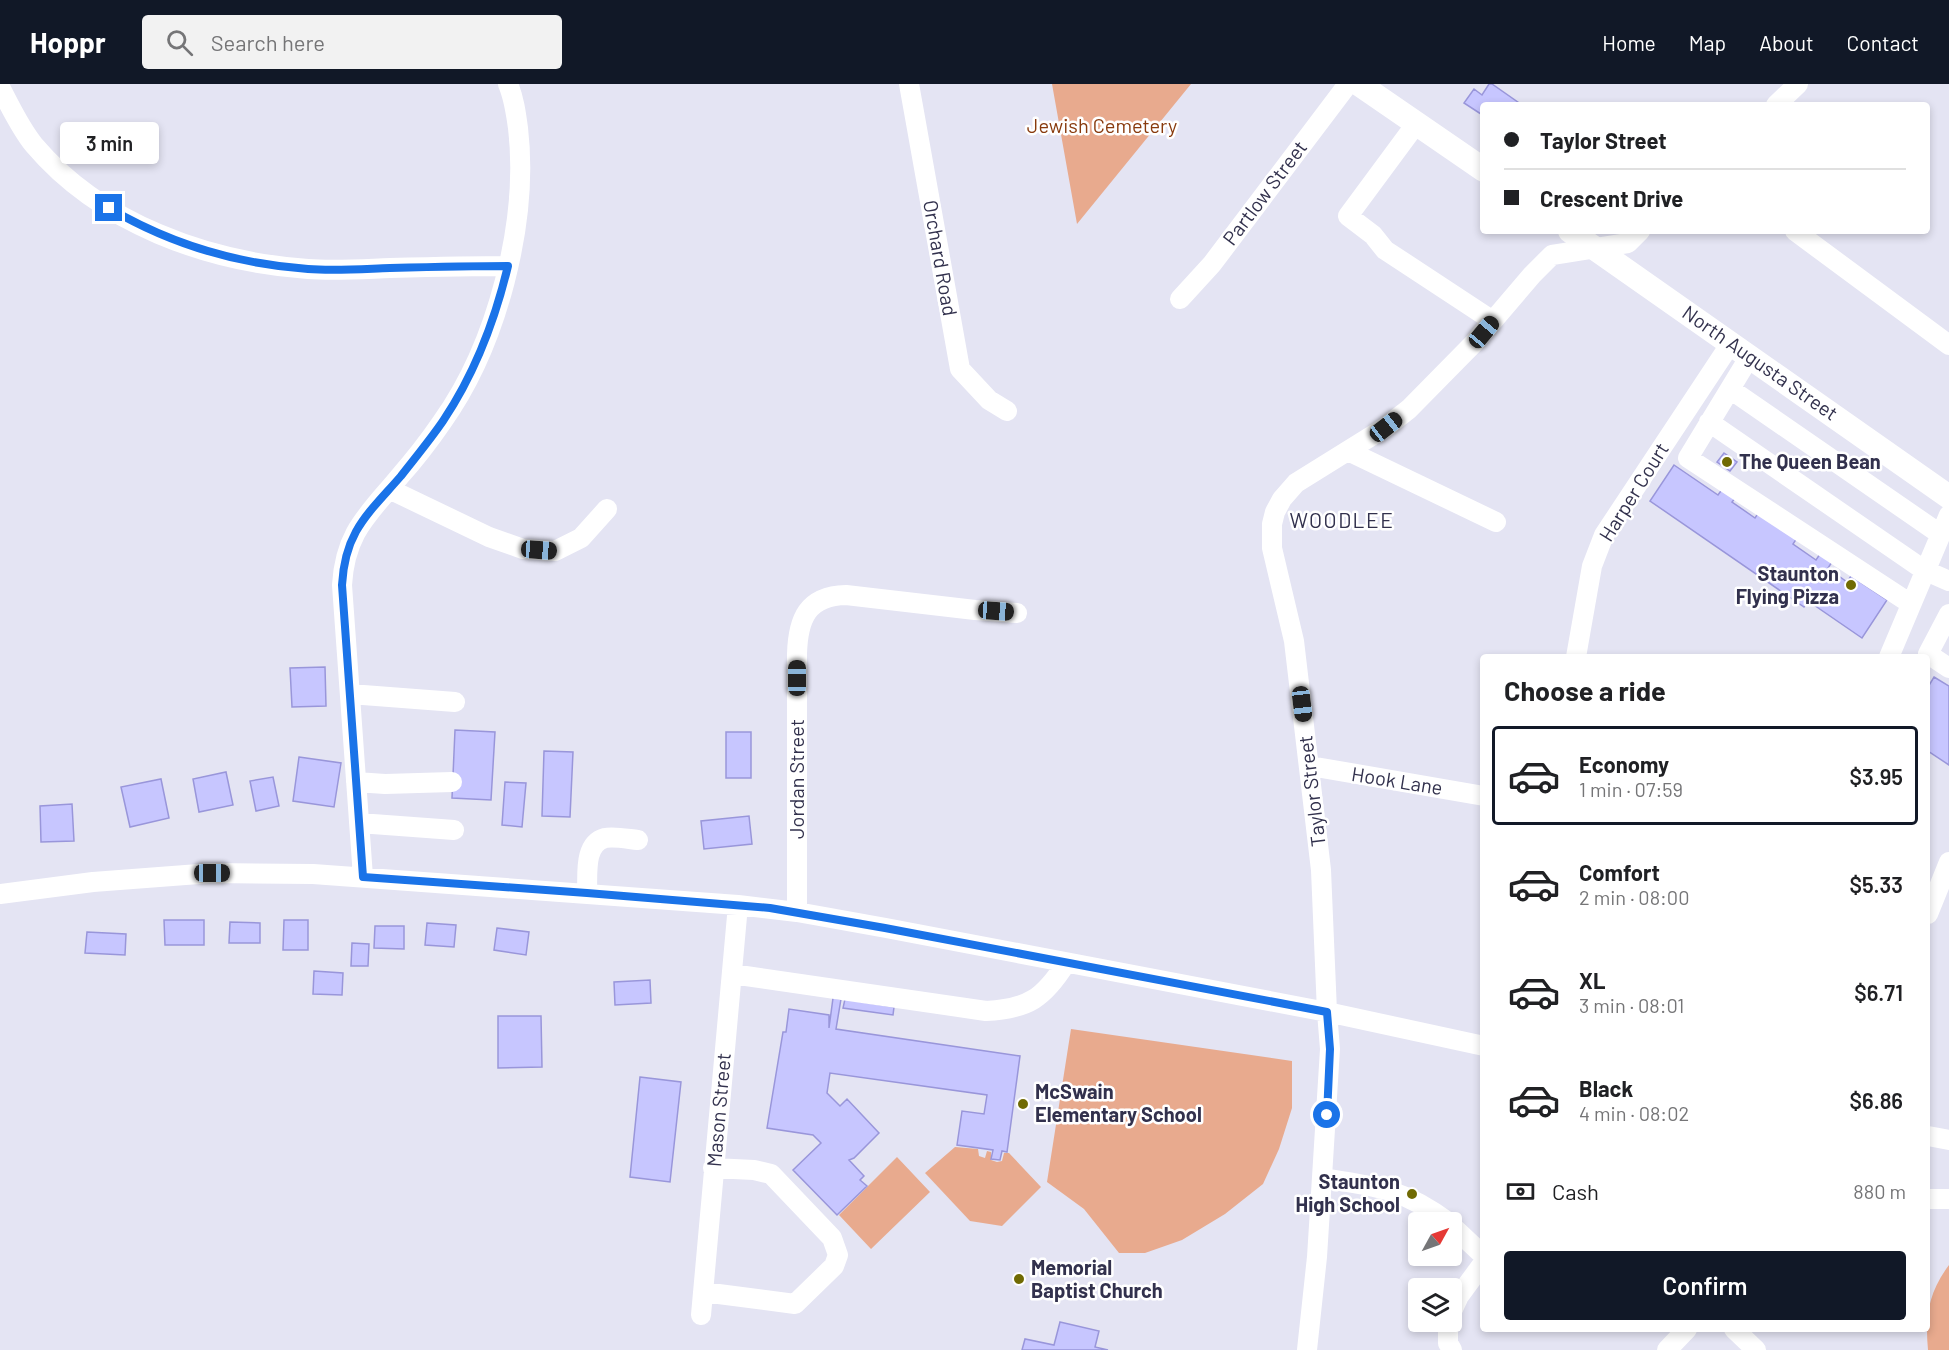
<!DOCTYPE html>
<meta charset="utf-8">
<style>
:root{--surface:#fff;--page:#f2f2f2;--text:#202124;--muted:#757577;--line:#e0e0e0;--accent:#111827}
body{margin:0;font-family:Barlow,sans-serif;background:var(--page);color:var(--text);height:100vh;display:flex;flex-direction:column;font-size:22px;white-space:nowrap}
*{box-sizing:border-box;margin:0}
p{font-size:20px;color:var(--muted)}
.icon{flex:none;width:33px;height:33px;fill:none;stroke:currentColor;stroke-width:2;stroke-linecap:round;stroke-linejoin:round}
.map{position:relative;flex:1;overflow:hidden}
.drawer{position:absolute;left:1480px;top:570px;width:450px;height:678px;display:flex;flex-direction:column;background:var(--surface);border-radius:6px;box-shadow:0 3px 9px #0003}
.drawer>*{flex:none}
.top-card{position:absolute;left:1480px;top:18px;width:450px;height:132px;border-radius:6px;box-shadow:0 3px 9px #0003;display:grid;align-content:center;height:132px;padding:0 24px;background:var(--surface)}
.needle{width:39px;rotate:50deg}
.buttons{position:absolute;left:1408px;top:1128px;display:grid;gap:12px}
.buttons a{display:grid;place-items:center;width:54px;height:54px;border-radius:6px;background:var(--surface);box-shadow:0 3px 9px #0003;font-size:30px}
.end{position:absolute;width:27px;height:27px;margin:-14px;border:8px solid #1a73e8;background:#fff;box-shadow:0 0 0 3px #fff}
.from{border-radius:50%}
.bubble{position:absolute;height:42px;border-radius:6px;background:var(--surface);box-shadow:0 3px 9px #0003;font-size:20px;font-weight:600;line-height:42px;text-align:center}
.car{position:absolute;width:18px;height:36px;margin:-18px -9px;border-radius:8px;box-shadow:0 0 4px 2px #0007;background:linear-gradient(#222 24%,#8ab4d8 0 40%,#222 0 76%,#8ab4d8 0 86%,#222 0)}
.top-card b{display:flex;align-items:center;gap:21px;height:57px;font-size:22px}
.top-card b+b{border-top:2px solid var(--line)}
.top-card i{width:15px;height:15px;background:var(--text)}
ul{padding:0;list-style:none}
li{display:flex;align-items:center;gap:18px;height:99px;margin:0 12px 9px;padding:0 12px;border:3px solid transparent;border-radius:6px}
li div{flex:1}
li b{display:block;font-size:22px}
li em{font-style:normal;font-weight:600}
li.on{border-color:var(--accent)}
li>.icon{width:54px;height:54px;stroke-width:1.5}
h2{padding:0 24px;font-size:27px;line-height:72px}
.pay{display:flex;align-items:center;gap:15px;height:66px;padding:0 24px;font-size:22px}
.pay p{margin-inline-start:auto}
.action{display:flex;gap:12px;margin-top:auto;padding:12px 24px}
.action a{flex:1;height:69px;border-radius:6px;background:var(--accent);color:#fff;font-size:24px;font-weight:600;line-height:69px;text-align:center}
header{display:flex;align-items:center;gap:36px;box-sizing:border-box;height:84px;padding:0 30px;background:var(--accent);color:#fff}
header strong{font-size:28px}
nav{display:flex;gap:33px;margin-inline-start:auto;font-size:21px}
.search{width:420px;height:54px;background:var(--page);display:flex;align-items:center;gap:15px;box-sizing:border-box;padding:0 21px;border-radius:6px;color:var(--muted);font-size:22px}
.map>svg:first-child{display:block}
.green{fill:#e8aa8e}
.building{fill:#c7c6ff;stroke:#9996da;stroke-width:1.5}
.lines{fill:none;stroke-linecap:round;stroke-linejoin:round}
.minor{stroke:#fff;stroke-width:20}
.major{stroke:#fff;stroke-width:24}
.route{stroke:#1a73e8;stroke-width:8}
.poi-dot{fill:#706a03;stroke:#fff;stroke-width:2}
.labels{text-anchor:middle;stroke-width:5;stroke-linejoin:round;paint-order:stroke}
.park-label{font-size:20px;fill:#883a0d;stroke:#fff}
.street-label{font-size:20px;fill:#32314d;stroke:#fff}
.poi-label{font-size:20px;font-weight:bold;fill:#32314d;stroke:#fff;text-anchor:start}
.neighbourhood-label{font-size:21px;letter-spacing:1.5px;fill:#32314d;stroke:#fff}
</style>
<header>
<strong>Hoppr</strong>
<div class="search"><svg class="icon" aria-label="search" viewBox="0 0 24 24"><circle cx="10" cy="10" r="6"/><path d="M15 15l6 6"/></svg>Search here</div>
<nav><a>Home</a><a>Map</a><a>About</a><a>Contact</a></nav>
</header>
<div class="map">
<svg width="1949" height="1266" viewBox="0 0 1949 1266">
<rect width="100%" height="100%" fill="#e4e4f3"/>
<path class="green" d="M1052 0H1191L1077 140Z
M1071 945 1292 977V1024L1279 1065 1263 1100 1225 1130 1182 1156 1145 1169H1119L1084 1125 1047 1098Z
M955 1063 978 1065 979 1072 985 1074 987 1067 991 1068V1076L997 1078 1002 1077 1004 1069H1009L1041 1103 1002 1142 970 1137 925 1089Z
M897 1073 930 1108 871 1165 839 1131Z
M1949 1181V1266H1928C1925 1233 1928 1209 1949 1181Z"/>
<path class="building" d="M1489 0H1492L1522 21H1484V32L1464 19 1474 5 1482 11Z
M1724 369 1737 378 1730 387 1717 378Z
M1674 381 1718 411 1723 404 1736 413 1732 418 1755 434 1759 428 1797 454 1793 460 1816 476 1820 470 1832 478 1828 484 1847 498 1851 492 1887 516 1862 554 1808 517 1804 523 1650 417Z
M325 583 326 622 292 623 290 584Z
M1934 593 1949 602V681L1928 667V603Z
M455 646 495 648 491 716 452 714Z
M726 648H751V694H726Z
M544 667 573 668 570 733 542 732Z
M299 673 341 679 334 723 293 717Z
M226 688 233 721 199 728 193 695Z
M273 693 279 722 256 727 250 697Z
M161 695 169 734 130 743 121 703Z
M505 698 526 699 522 743 502 741Z
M72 720 74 757 41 758 40 722Z
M749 732 752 760 704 765 701 737Z
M164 836H204V861H165Z
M284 836H308V866H283Z
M230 838 260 839V859H229Z
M427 839 456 841 454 863 425 861Z
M375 842H404V865L374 864Z
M497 844 529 848 526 871 494 866Z
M87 848 126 850 125 871 85 869Z
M352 859 369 860 368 882H351Z
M314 887 343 889 342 911 313 910Z
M650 896 651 919 615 921 614 898Z
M833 914 841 915 836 945 1020 972 1007 1068 1002 1067 1000 1076 991 1075 993 1066 957 1061 962 1027 984 1030 987 1011 830 989 827 1009 840 1022 847 1015 879 1049 854 1074 849 1076 864 1092 860 1096 867 1102 837 1131 793 1086 821 1059 813 1051 767 1044 783 948H786L789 925 829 931V944Z
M845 915 894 923 893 931 843 924Z
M498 932H541L542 983 498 984Z
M640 993 681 998 670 1098 630 1093Z
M1060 1238 1099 1247 1095 1263 1108 1266H1022L1025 1255 1054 1261Z"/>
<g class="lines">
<path class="minor" d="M909 0 960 285 989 316 1007 327
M0 3C10 22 20 44 34 61 101 140 208 178 308 185 335 187 363 185 390 184 429 183 469 182 508 182
M1776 21 1798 0
M1416 40 1348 132 1373 151 1385 166 1493 237
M1795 147 1949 261
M1180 215 1212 180 1348 0
M1750 272 1688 374 1911 520
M1730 305 1940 450
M1709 338 1924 486 1949 497
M1348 367 1496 438
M389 405 489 453 523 465 555 467 581 454 607 425
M1949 530 1928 570 1949 584
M1576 573 1592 482 1604 451 1731 259
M1889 573 1949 431
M350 610 455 618
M1310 682 1484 712
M356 698 385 700 452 698
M359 739 454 746
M363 793 342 501C345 448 368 431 400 392 415 375 429 357 442 338 497 261 529 138 518 44 516 29 514 14 508 0
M587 809C588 792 583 760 605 754 614 752 628 755 638 756
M0 810 93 798 212 789 313 790 738 821 797 828 886 844 1327 928 1484 962
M797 828V570C798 535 807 512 846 511L975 526 1017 529
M1928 830 1949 778
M732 890 986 927C1028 925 1044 914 1066 879
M1928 1052 1949 1056
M1323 1094C1376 1102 1404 1105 1448 1138
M1928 1115H1949
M1452 1142 1484 1172
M703 1208 795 1220 834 1182 838 1171 832 1154 771 1090 754 1086 713 1084
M1452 1227 1459 1212 1484 1178
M701 1231 738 821
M1448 1238V1259L1452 1266
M1734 1245 1756 1266
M1307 1266 1317 1173 1330 965 1327 928 1321 786 1294 557 1272 464V440L1275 428 1282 415 1296 399 1386 343 1409 325 1474 259 1532 191 1552 171 1628 159 1640 147
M1667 1266 1687 1245"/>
<path class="major" d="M1359 0 1484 86
M1570 147 1949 413"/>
</g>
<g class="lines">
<path class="route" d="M109 124C170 160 238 180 308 185 335 187 362 185 390 184 429 183 468 182 508 182 495 236 474 291 443 337 430 356 415 374 401 392 368 430 345 447 342 501L363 793 587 809 770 824 885 844 1327 928 1330 965 1327 1031"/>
</g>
<g class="poi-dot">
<circle cx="1727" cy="378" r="6"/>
<circle cx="1851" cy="501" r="6"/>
<circle cx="1023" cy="1020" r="6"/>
<circle cx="1412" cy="1110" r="6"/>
<circle cx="1019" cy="1195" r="6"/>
</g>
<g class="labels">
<g class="park-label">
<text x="1102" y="49">Jewish Cemetery</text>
</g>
<g class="street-label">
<text transform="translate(1265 109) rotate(-53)" y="7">Partlow Street</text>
<text transform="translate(940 174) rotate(80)" y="7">Orchard Road</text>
<text transform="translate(1760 279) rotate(35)" y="7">North Augusta Street</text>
<text transform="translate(1634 408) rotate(-58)" y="7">Harper Court</text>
<text transform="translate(797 695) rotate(-90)" y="7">Jordan Street</text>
<text transform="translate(1397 697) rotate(9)" y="7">Hook Lane</text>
<text transform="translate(1312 707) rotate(-97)" y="7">Taylor Street</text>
<text transform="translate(719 1026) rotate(-85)" y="7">Mason Street</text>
</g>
<g class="poi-label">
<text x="1739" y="385">The Queen Bean</text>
<text x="1839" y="497" text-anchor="end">Staunton<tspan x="1839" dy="23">Flying Pizza</tspan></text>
<text x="1035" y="1015">McSwain<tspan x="1035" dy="23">Elementary School</tspan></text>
<text x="1400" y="1105" text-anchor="end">Staunton<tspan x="1400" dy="23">High School</tspan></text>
<text x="1031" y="1191">Memorial<tspan x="1031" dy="23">Baptist Church</tspan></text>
</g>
<g class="neighbourhood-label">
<text x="1342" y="444">WOODLEE</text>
</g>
</g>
</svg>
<div class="buttons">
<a><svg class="needle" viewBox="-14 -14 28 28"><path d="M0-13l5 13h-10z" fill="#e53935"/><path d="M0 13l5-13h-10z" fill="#757577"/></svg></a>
<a><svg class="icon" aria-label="layers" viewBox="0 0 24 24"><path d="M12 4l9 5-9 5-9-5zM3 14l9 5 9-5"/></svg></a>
</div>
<i class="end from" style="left:1327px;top:1031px"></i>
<i class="end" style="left:109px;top:124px"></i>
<div class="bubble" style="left:60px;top:38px;width:99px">3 min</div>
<i class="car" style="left:1484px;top:248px;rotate:40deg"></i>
<i class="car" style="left:1386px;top:343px;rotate:52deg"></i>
<i class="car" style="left:539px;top:466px;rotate:94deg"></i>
<i class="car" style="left:996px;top:527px;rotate:94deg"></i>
<i class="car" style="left:797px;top:594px;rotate:0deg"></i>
<i class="car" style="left:1302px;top:620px;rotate:173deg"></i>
<i class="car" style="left:212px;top:789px;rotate:90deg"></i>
<div class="top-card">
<b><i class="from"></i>Taylor Street</b>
<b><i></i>Crescent Drive</b>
</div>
<section class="drawer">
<h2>Choose a ride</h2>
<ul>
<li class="on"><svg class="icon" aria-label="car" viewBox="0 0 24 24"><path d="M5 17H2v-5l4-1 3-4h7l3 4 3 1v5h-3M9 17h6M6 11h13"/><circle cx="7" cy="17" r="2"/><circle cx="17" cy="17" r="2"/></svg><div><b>Economy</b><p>1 min · 07:59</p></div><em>$3.95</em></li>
<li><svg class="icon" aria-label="car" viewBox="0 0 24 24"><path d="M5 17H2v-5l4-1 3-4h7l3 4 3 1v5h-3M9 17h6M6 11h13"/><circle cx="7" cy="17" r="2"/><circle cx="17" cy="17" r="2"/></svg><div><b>Comfort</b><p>2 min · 08:00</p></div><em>$5.33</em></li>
<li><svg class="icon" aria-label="car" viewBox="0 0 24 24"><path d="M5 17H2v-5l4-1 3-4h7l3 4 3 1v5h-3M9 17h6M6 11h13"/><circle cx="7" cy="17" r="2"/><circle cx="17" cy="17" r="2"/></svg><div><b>XL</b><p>3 min · 08:01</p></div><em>$6.71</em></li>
<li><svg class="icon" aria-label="car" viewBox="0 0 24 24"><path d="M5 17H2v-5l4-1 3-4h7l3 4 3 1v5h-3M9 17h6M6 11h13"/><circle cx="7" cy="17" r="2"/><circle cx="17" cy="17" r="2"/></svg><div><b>Black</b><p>4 min · 08:02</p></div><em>$6.86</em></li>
</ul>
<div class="pay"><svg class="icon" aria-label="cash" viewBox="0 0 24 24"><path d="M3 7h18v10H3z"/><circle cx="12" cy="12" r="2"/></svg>Cash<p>880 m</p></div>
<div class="action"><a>Confirm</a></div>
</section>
</div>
